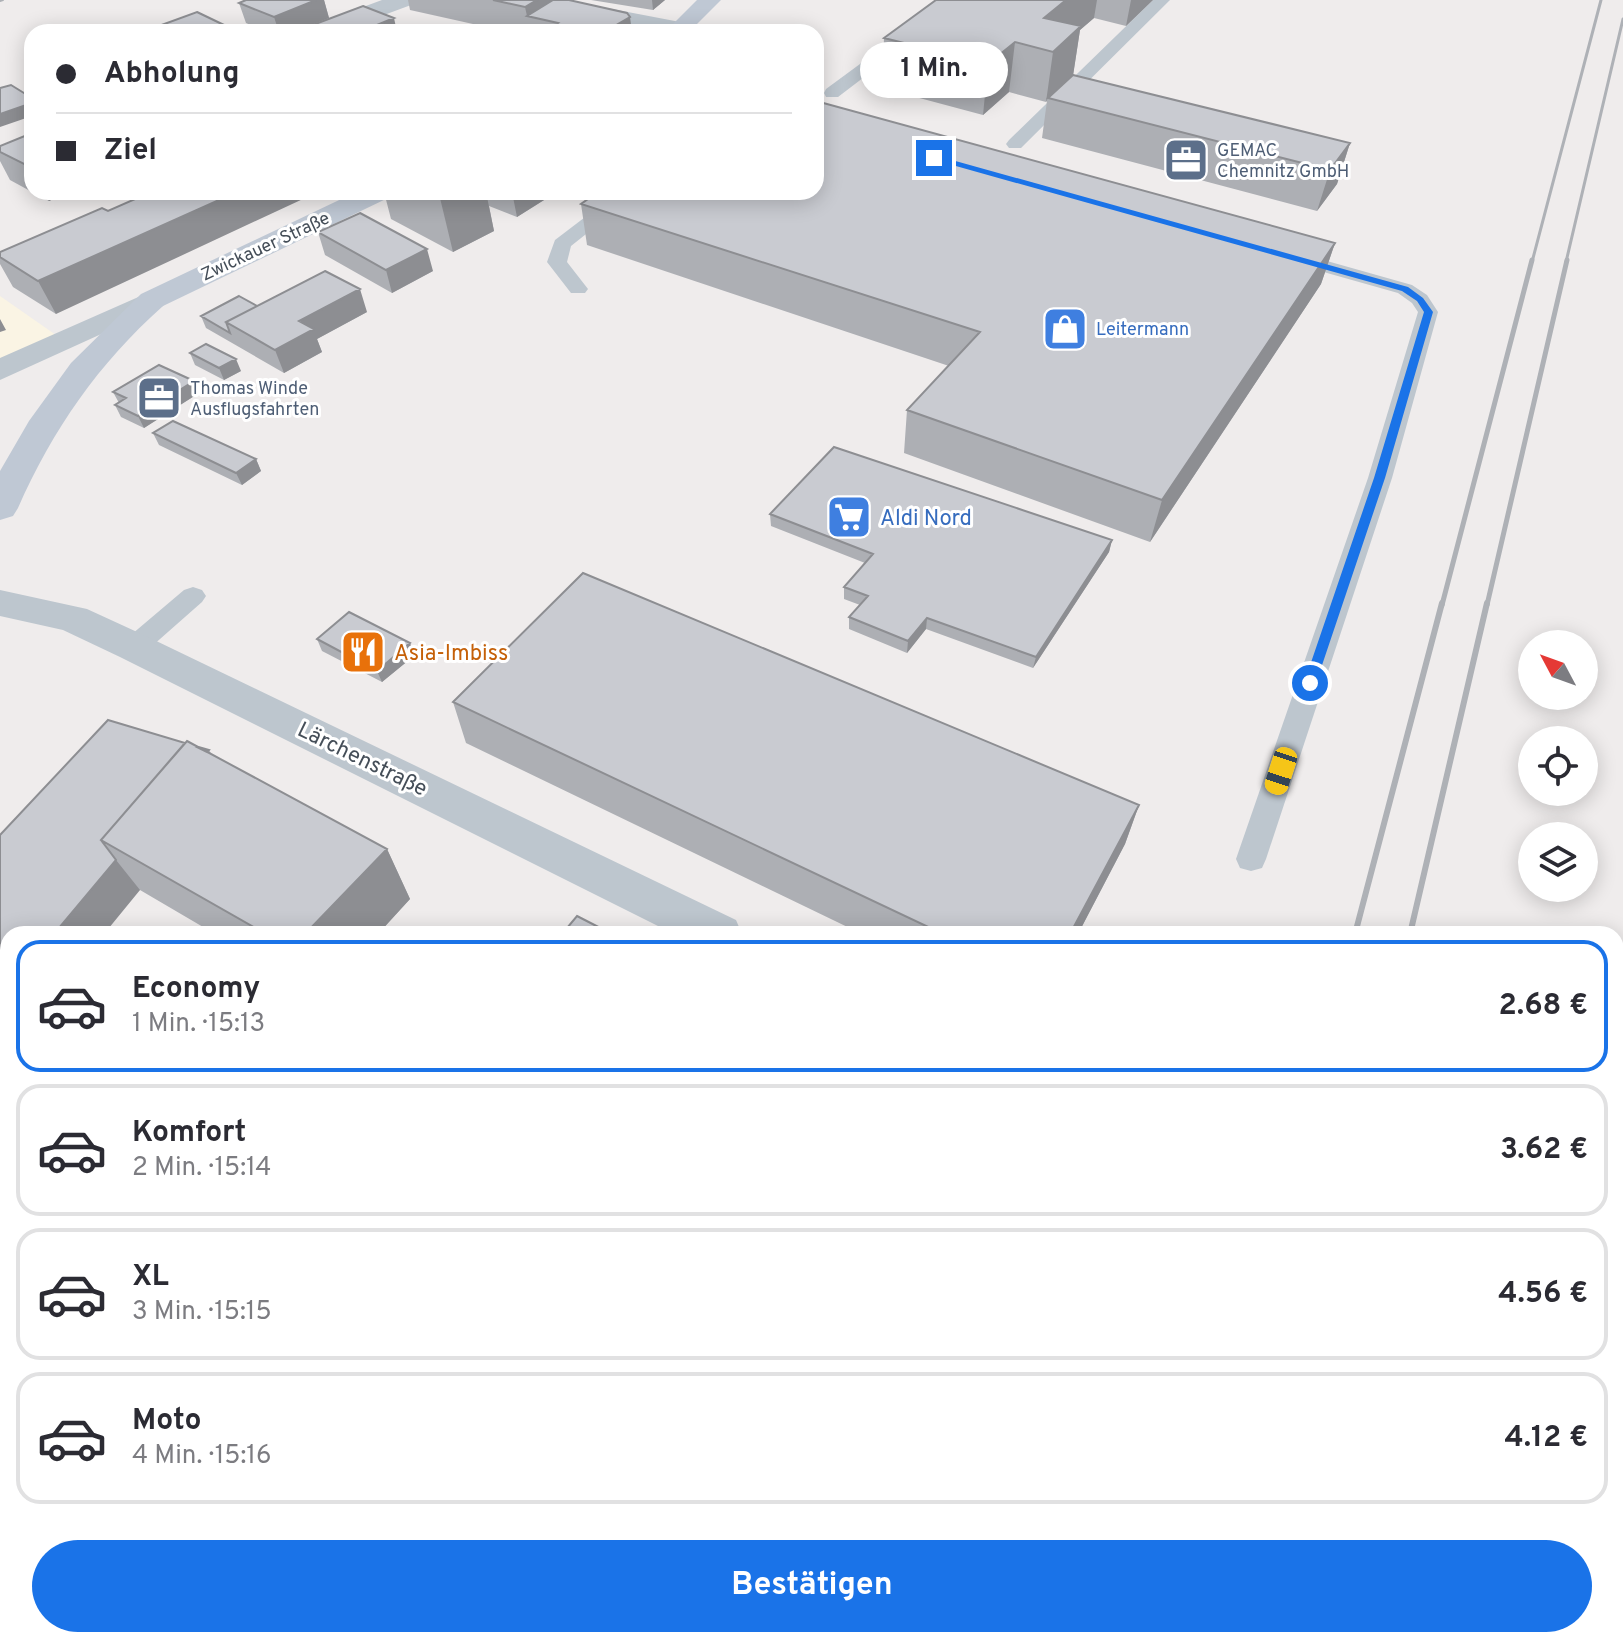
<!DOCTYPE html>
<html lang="de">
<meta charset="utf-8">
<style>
:root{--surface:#fff;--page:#f7f7f7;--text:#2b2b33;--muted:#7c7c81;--line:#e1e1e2;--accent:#1a73e8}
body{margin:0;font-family:Overpass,sans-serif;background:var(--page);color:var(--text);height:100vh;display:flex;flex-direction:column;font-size:30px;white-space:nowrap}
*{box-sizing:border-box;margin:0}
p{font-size:26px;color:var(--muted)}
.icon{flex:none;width:44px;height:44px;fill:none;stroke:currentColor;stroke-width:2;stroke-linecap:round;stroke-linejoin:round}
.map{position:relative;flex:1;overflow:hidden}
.sheet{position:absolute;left:0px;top:926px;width:1624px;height:722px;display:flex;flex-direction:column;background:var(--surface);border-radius:24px 24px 0 0;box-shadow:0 4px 20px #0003}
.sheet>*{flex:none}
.top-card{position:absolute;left:24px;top:24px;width:800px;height:176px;border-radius:24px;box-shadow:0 4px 20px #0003;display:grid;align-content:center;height:176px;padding:0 32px;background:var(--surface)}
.needle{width:52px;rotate:311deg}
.buttons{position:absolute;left:1518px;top:630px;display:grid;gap:16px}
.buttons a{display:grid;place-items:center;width:80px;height:80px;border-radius:50%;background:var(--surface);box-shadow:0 4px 20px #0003;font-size:40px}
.end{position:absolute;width:36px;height:36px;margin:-18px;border:10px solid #1a73e8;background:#fff;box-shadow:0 0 0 4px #fff}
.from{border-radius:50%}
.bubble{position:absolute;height:56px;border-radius:28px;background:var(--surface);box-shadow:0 4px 20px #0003;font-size:26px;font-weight:700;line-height:56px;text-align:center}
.car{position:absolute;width:24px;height:48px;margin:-24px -12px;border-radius:10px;box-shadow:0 0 6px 2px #0007;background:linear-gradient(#f5c518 24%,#345 0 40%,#f5c518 0 76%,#345 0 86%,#f5c518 0)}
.top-card b{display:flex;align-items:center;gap:28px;height:76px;font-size:30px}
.top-card b+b{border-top:2px solid var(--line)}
.top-card i{width:20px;height:20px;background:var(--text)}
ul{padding:14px 0 0;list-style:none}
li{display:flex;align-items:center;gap:24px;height:132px;margin:0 16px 12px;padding:0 16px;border:4px solid var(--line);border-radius:24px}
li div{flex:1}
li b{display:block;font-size:30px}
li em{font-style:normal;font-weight:700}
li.selected{border-color:var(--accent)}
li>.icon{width:72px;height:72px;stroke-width:1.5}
.cta{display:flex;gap:16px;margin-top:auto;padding:16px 32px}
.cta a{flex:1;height:92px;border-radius:48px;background:var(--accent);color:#fff;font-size:32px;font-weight:700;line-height:92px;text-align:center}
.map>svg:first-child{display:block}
.commercial{fill:#faf4e4}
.green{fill:#bbebcf}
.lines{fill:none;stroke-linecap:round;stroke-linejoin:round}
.path{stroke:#75c7a2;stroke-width:7;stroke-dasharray:8 5;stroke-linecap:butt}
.lane{fill:#bdc6ce;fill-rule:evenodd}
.street{fill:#bdc6ce;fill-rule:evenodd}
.secondary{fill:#bfc8d4;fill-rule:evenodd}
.tram{stroke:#aeb1b6;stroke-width:2}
.rail-far3{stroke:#aeb1b6;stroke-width:3}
.rail-far2{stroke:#aeb1b6;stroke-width:5}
.rail-far1{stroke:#aeb1b6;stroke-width:6}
.rail{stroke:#aeb1b6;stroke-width:8}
.wall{fill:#adafb4}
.shaded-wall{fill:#8d8e92}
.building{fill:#c9cbd1;stroke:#8d8e92;stroke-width:2}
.route{fill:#1a73e8}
.labels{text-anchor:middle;stroke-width:6;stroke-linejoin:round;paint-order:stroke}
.far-service-label{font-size:18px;fill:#4e5e75;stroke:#fff;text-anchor:start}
.far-street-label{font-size:18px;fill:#454e58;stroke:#fff}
.far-shop-label{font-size:18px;fill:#366cbe;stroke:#fff;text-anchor:start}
.shop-label{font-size:22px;fill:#366cbe;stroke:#fff;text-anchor:start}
.food-label{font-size:22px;fill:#c56008;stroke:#fff;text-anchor:start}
.street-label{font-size:22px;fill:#454e58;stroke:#fff}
</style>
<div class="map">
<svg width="1623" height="1647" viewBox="0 0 1623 1647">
<rect width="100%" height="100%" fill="#efecec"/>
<path class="commercial" d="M0 296 56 335 0 360Z"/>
<path class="green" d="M1623 1476V1647H1450L1456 1640H1616V1480Z"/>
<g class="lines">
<path class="path" d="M1616 1229 1623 1226
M1407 1647 1409 1640"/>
<path class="lane" d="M947 0H965L838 97H826L824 93 826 89Z
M1153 0H1170L1021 148H1009L1006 144 1009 140Z
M618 192H639L571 246 567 262 588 289 585 293H571L547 262 555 240Z
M1288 250 1412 285 1427 295 1438 312 1392 478 1266 859 1262 868 1251 871 1240 868 1236 859 1368 478 1418 312 1412 303 1398 293 1281 260 1278 256Z
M193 587 202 590 206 596 202 602 143 654 134 657 125 654 121 647 125 640 184 590Z"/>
<path class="street" d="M382 0H414L411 5 338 32H306L309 27Z
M520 0H565L680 22 688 24 691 29 689 32H660L531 7Z
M152 291 163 294 167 300 163 306 0 380V358Z
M0 590 87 609 148 637 736 920 742 934H674L120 657 63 630 0 616Z
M1616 1348 1623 1351V1409L1616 1406Z"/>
<path class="secondary" d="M697 0H721L689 32H665Z
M356 192H392L388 198 163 306C98 364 53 429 18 508L13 516 0 520V471L29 421 71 363 141 294Z"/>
<path class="tram" d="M0 1 3 0"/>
<path class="rail-far3" d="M1532 262 1601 0
M1566 262 1623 19"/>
<path class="rail-far2" d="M1442 605 1532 260
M1487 605 1567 260"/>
<path class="rail-far1" d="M1355 934 1442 603
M1410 934 1487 603"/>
<path class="rail" d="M1165 1647 1167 1640
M1244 1647 1246 1640"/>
</g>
<path class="wall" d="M246 0H324L329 18 293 32H267L246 23 239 3Z
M408 0H569L632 32H509L410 10Z
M591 0H665L653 10Z
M936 0H1153L1126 26 1094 18 1080 30 1073 75 1350 143 1337 184 1317 211 1042 138 1047 101 1046 102 1009 92 983 115 882 88 884 38Z
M32 133V192L10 180 0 161V146Z
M32 192H68L49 201Z
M384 192H552V195L517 217 489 206 494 231 453 252 391 219Z
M581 204 1335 243 1321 284 1150 542 904 453 907 410 949 366 587 245Z
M102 208 56 314 13 287 0 264V252Z
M318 232 433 271 392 293 325 255Z
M257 306 367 312 317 339 322 352 284 373 206 328 201 316Z
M190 353 241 371 224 380 195 365Z
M113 392 199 393 144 428 121 417 115 405 119 403Z
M153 433 256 459 261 471 242 485 159 445Z
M770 514 1112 540 1109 552 1033 668 926 629 907 653 849 629V617L860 605 844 599V587L865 563 771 526Z
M317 639 415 655 382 682 322 651Z
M453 702 1139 805 1125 844 1078 934H862L466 743Z
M195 746 209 750 212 755 387 849 410 899 378 934H215L140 890 8 934V1051L0 1061V835Z"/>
<path class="shaded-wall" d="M316 0H324L329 18 293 32H279L274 17Z
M537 0H558L527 16 525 7Z
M652 0H665L653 10Z
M1066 0H1097L1094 18 1080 30 1073 76 1048 98 1046 102 1053 52 1044 18Z
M1131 0H1153L1126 26Z
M630 17 632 32H604Z
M394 18 397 32H360Z
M224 25 227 32H205Z
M1015 42 1009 92 983 115 988 64Z
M32 103V116L0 127V114Z
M1350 143 1337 184 1317 211 1330 170Z
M44 192H68L49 201Z
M237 192H318L56 314 38 281Z
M454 192H486L494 231 453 252 440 198Z
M512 192H552V195L517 217Z
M1335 243 1321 284 1150 542 1162 500Z
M427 249 433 271 392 293 386 270Z
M360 289 367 312 317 339 322 352 284 373 275 350 299 321Z
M0 319 6 330 0 332Z
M236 359 241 371 224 380 219 368Z
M194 381 199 393 144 428 138 416Z
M256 459 261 471 242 485 236 473Z
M1112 540 1109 552 1033 668 1036 657Z
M927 618 926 629 907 653 908 641Z
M410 643 415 655 382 682 377 671Z
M1139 805 1125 844 1078 934H1070Z
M387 849 410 899 378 934H305Z
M116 860 140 890 104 934H54Z
M8 988V1051L0 1061V998Z"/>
<path class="building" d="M246 0H316L274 17 239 3Z
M493 0H537L525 7Z
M553 0H569L627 13 630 17 604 32H544L558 23 527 16Z
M936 0H1066L1044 18 1081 26 1053 52 1015 42 988 64 884 38Z
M363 6 394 18 360 32H294Z
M197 12 224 25 205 32H148L145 31Z
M1073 75 1350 143 1330 170 1048 98Z
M11 85 32 98V103L0 114V88Z
M816 101 1335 243 1162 500 907 410 980 332 581 204 598 192H816Z
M32 133V168L0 152V146Z
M151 192H237L38 281 0 257V252L102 208 108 211Z
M428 192H454L440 198Z
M360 213 427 249 386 270 318 232Z
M325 271 360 289 299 321 314 329 275 350 226 322Z
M239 296 257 306 226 322 230 333 201 316Z
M206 344 236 359 219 368 190 353Z
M159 365 194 381 138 416 115 405 126 398 113 392Z
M173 421 256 459 236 473 153 433Z
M834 447 1112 540 1036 657 927 618 908 641 849 617 868 596 844 587 873 554 770 514Z
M583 573 1139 805 1070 934H943L453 702Z
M349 612 410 643 377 671 317 639Z
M108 720 185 743 101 840 116 860 54 934H8V988L0 998V835Z
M187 741 387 849 305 934H266L101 840Z
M195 746 209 750 207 752Z
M577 916 612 934H562Z
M0 1241 8 1247V1640H838L835 1647H0Z"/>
<path class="route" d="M934 155 1408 287 1423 298 1433 312 1385 478 1315 686H1306L1304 683 1374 478 1424 312 1417 301 1402 291 931 159Z"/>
<defs>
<g id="office-square" transform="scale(2.3)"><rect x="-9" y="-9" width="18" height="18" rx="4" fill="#5c6f8a" stroke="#fff"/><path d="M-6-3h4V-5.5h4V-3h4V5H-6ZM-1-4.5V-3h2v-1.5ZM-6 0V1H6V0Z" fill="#fff"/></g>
<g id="shop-square" transform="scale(2.3)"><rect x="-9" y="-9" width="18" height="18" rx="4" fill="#3f7fe0" stroke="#fff"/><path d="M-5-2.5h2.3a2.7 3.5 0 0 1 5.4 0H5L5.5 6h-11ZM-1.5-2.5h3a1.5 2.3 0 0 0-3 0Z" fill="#fff"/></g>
<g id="supermarket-square" transform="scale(2.3)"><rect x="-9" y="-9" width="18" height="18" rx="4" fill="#3f7fe0" stroke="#fff"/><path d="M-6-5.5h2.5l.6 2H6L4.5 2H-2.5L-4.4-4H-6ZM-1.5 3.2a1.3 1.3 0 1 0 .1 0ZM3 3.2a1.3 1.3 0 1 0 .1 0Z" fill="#fff"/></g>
<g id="restaurant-square" transform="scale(2.3)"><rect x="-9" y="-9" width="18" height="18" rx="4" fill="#e8710a" stroke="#fff"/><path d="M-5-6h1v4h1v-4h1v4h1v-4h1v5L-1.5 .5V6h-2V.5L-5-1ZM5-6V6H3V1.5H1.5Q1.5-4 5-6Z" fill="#fff"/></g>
</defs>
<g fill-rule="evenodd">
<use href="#office-square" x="1186" y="160"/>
<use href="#shop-square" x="1065" y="329"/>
<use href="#office-square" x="159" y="398"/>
<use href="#supermarket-square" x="849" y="517"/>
<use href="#restaurant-square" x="363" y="652"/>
</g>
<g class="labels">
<g class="far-service-label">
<text x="1217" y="156">GEMAC<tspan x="1217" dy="21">Chemnitz GmbH</tspan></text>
<text x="190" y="394">Thomas Winde<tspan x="190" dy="21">Ausflugsfahrten</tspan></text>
</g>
<g class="far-street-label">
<text transform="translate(265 246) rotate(-25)" y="6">Zwickauer Straße</text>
</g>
<g class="far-shop-label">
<text x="1096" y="335">Leitermann</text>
</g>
<g class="shop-label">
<text x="880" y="525">Aldi Nord</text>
</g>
<g class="food-label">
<text x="394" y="660">Asia-Imbiss</text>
</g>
<g class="street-label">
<text transform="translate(363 758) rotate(26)" y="8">Lärchenstraße</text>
</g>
</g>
</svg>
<div class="buttons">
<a><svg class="needle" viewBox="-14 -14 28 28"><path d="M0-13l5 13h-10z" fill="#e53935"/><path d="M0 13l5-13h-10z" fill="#7c7c81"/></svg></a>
<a><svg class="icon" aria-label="locate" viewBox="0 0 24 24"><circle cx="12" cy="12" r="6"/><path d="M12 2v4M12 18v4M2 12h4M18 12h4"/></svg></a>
<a><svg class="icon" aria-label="layers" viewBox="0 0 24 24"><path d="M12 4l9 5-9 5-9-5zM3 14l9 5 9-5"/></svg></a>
</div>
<i class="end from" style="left:1310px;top:683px"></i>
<i class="end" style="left:934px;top:158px"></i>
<div class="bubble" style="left:860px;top:42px;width:148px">1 Min.</div>
<i class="car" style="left:1281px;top:771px;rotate:198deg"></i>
<div class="top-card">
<b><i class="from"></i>Abholung</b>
<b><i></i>Ziel</b>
</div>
<section class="sheet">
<ul>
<li class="selected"><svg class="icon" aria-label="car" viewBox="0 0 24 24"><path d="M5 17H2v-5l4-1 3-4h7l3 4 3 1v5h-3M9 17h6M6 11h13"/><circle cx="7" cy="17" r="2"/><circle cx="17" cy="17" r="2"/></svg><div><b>Economy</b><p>1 Min. · 15:13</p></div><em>2.68 €</em></li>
<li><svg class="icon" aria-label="car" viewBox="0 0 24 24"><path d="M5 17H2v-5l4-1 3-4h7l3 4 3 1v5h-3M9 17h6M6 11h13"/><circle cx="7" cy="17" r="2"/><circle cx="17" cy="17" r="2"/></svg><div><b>Komfort</b><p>2 Min. · 15:14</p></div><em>3.62 €</em></li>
<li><svg class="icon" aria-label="car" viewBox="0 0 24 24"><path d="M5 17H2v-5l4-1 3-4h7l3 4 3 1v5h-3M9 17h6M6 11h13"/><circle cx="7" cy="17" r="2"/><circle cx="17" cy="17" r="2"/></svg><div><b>XL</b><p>3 Min. · 15:15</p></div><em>4.56 €</em></li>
<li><svg class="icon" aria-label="car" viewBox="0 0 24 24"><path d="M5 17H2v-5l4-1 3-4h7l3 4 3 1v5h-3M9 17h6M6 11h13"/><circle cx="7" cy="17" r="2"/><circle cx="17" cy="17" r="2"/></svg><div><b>Moto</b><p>4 Min. · 15:16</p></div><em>4.12 €</em></li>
</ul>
<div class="cta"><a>Bestätigen</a></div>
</section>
</div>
